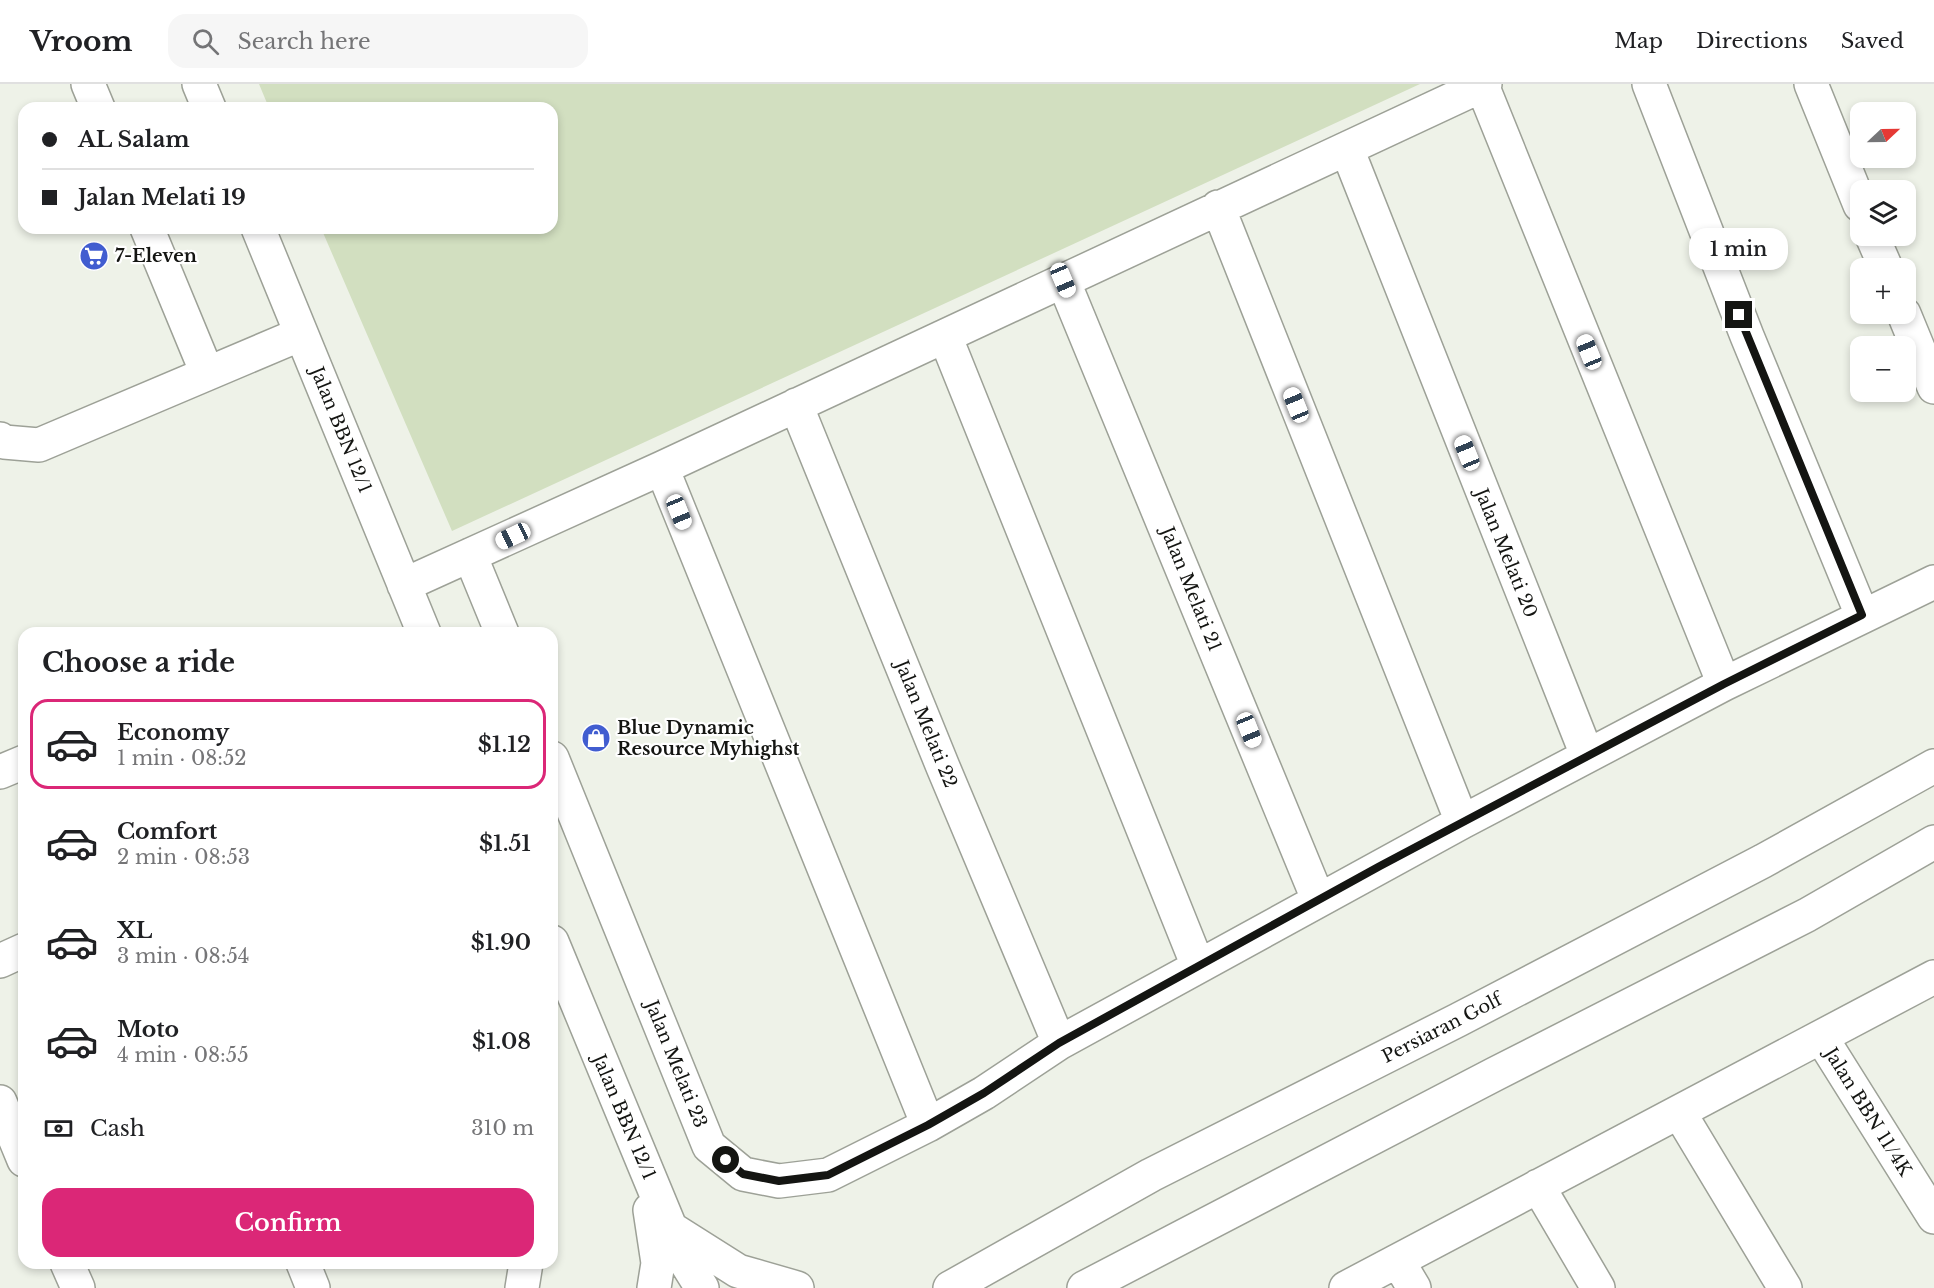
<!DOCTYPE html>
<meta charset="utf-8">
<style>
:root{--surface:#fff;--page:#f6f6f6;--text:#202124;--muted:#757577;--line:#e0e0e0;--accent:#db2777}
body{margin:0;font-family:"Libre Baskerville",serif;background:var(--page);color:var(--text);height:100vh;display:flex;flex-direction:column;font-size:22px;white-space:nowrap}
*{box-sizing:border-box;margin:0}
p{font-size:20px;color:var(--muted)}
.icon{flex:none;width:33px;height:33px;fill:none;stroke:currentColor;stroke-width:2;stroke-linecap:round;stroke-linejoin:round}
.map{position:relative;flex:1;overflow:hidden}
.sheet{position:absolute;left:18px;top:543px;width:540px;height:642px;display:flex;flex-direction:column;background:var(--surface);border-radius:18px;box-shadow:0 3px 9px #0003}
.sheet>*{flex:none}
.top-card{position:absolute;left:18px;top:18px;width:540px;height:132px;border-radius:18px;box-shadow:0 3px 9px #0003;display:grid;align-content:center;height:132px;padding:0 24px;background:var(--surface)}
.needle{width:39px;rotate:68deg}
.controls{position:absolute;left:1850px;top:18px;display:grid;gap:12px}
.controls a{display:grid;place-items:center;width:66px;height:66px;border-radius:12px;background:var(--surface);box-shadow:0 3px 9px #0003;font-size:30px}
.end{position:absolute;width:27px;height:27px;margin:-14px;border:8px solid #141512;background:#fff;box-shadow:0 0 0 3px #fff}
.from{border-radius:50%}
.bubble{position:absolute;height:42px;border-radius:18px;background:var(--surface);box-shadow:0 3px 9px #0003;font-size:20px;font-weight:600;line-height:42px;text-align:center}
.car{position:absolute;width:18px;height:36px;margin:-18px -9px;border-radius:8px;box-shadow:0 0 4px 2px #0007;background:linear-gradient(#fff 24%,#345 0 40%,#fff 0 76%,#345 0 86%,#fff 0)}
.top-card b{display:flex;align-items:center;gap:21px;height:57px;font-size:22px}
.top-card b+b{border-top:2px solid var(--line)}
.top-card i{width:15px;height:15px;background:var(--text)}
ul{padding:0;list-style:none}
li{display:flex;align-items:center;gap:18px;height:90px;margin:0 12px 9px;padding:0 12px;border:3px solid transparent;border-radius:18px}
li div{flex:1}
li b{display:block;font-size:22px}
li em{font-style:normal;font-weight:600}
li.selected{border-color:var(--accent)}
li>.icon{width:54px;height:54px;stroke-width:1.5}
h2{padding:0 24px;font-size:27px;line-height:72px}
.pay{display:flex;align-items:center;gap:15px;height:66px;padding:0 24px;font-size:22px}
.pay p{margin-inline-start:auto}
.primary-button{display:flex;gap:12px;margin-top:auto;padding:12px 24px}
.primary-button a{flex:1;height:69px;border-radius:18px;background:var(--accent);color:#fff;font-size:24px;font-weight:600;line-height:69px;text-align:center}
header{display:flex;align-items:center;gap:36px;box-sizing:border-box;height:84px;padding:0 30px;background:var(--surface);border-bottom:2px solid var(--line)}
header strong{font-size:28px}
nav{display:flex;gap:33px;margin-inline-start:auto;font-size:21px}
.search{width:420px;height:54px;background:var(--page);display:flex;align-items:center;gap:15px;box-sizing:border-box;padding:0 21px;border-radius:18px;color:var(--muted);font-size:22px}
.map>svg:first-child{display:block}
.green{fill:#d2dfc0}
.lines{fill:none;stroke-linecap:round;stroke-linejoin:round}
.minor-casing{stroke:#9da197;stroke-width:36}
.minor{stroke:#fff;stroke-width:33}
.route{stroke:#141512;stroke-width:8}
.labels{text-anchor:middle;stroke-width:4.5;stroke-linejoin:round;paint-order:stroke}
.poi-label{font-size:18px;font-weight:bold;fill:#141512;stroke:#fff;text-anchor:start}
.street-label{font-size:18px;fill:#141512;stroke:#fff}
</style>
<header>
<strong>Vroom</strong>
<div class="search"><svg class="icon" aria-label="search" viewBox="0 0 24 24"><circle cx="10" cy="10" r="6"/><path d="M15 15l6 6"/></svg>Search here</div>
<nav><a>Map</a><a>Directions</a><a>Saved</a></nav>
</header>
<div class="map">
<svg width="1934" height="1204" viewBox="0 0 1934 1204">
<rect width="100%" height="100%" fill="#eef2e8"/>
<path class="green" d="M259 0H1420L452 447 321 144H552V24H269Z"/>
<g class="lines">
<g class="minor-casing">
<path id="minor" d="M88 0 98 24
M199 0 209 24
M1649 0 1747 252 1862 531
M1811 0 1860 121
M1482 1 1724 600
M1347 65 1587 671
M1218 123 1462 738
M147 144 207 289
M258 144 424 549
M1872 152 1886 184
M1063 196 1318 815
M1904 230 1934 303
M945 252 1198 882
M796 321 943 683 1059 959
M0 355 4 358 39 361 301 250
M662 384 928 1041
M470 471 502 549
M404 501 662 384 1485 0
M552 674 709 1062 743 1090 779 1097 828 1091 928 1041 984 1009 1059 959 1462 738 1724 600 1934 498
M0 688 24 678
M552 858 682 1172 702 1204
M0 877 24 866
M1821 953 1934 1133
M0 1018 24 1076
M1679 1028 1785 1204
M1538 1102 1598 1204
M650 1126 658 1179 654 1204
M670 1144 738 1187 797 1204
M1398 1177 1414 1204
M67 1179 78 1204
M303 1179 313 1204
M522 1204 526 1179
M950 1204 1151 1091 1458 936 1763 777 1934 682
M1084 1204 1495 990 1807 831 1934 758
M1346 1204 1934 893"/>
</g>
<use href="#minor" class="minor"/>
</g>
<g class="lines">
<path class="route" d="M726 1076 743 1090 779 1097 828 1091 928 1041 984 1009 1059 959 1380 782 1724 600 1862 531 1739 231"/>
</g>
<defs>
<g id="supermarket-disc" transform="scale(1.5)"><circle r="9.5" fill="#415dd0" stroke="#fff"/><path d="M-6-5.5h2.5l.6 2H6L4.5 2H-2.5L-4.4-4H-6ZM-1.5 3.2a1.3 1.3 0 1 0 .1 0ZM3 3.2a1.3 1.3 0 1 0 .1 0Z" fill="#fff"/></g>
<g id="shop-disc" transform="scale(1.5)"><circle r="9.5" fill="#415dd0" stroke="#fff"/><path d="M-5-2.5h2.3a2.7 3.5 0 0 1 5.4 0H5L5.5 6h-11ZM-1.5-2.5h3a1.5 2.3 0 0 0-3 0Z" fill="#fff"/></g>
</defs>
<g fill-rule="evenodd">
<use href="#supermarket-disc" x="94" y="172"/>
<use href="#shop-disc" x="596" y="654"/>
</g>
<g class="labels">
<g class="poi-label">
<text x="115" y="178">7-Eleven</text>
<text x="617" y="650">Blue Dynamic<tspan x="617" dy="21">Resource Myhighst</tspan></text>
</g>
<g class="street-label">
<text transform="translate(341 346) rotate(68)" y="6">Jalan BBN 12/1</text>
<text transform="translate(1506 469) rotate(68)" y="6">Jalan Melati 20</text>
<text transform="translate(1191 505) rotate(68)" y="6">Jalan Melati 21</text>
<text transform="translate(926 640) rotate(68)" y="6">Jalan Melati 22</text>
<text transform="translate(1442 944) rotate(-27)" y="6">Persiaran Golf</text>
<text transform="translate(676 980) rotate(68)" y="6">Jalan Melati 23</text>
<text transform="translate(1868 1028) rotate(58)" y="6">Jalan BBN 11/4K</text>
<text transform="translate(624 1033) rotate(67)" y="6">Jalan BBN 12/1</text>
</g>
</g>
</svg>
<div class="controls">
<a><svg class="needle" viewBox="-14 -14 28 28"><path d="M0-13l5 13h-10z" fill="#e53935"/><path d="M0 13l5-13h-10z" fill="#757577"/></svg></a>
<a><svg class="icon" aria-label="layers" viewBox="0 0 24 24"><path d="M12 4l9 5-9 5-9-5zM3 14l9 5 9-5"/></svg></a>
<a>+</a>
<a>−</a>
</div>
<i class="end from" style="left:726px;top:1076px"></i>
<i class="end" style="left:1739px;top:231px"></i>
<div class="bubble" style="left:1689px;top:144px;width:99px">1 min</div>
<i class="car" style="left:1063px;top:196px;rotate:157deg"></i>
<i class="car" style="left:1589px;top:268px;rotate:338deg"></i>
<i class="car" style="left:1296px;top:321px;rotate:338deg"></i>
<i class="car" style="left:1467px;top:369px;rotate:338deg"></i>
<i class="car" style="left:679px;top:428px;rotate:158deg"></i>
<i class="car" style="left:513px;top:452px;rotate:245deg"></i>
<i class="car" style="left:1249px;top:646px;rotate:158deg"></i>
<div class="top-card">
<b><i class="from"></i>AL Salam</b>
<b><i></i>Jalan Melati 19</b>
</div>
<section class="sheet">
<h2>Choose a ride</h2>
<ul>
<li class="selected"><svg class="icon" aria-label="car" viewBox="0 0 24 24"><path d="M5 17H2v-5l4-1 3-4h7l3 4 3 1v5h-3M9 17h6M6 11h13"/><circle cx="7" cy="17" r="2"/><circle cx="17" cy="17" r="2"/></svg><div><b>Economy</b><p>1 min · 08:52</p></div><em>$1.12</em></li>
<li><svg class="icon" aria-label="car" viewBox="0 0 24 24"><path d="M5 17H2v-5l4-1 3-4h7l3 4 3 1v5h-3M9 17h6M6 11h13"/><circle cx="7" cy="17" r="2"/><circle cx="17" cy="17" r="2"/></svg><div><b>Comfort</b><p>2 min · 08:53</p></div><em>$1.51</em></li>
<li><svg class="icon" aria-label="car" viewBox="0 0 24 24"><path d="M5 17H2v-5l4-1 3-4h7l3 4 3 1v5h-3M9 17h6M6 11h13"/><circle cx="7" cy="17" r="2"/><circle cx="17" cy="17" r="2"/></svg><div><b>XL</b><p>3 min · 08:54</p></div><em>$1.90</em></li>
<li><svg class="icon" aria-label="car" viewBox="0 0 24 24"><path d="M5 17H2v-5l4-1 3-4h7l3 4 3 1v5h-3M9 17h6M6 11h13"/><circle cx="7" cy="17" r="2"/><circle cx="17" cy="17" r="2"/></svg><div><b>Moto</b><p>4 min · 08:55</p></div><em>$1.08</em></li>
</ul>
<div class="pay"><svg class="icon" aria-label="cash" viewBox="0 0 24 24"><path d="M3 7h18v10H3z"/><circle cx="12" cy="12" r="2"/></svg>Cash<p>310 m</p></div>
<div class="primary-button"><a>Confirm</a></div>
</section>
</div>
